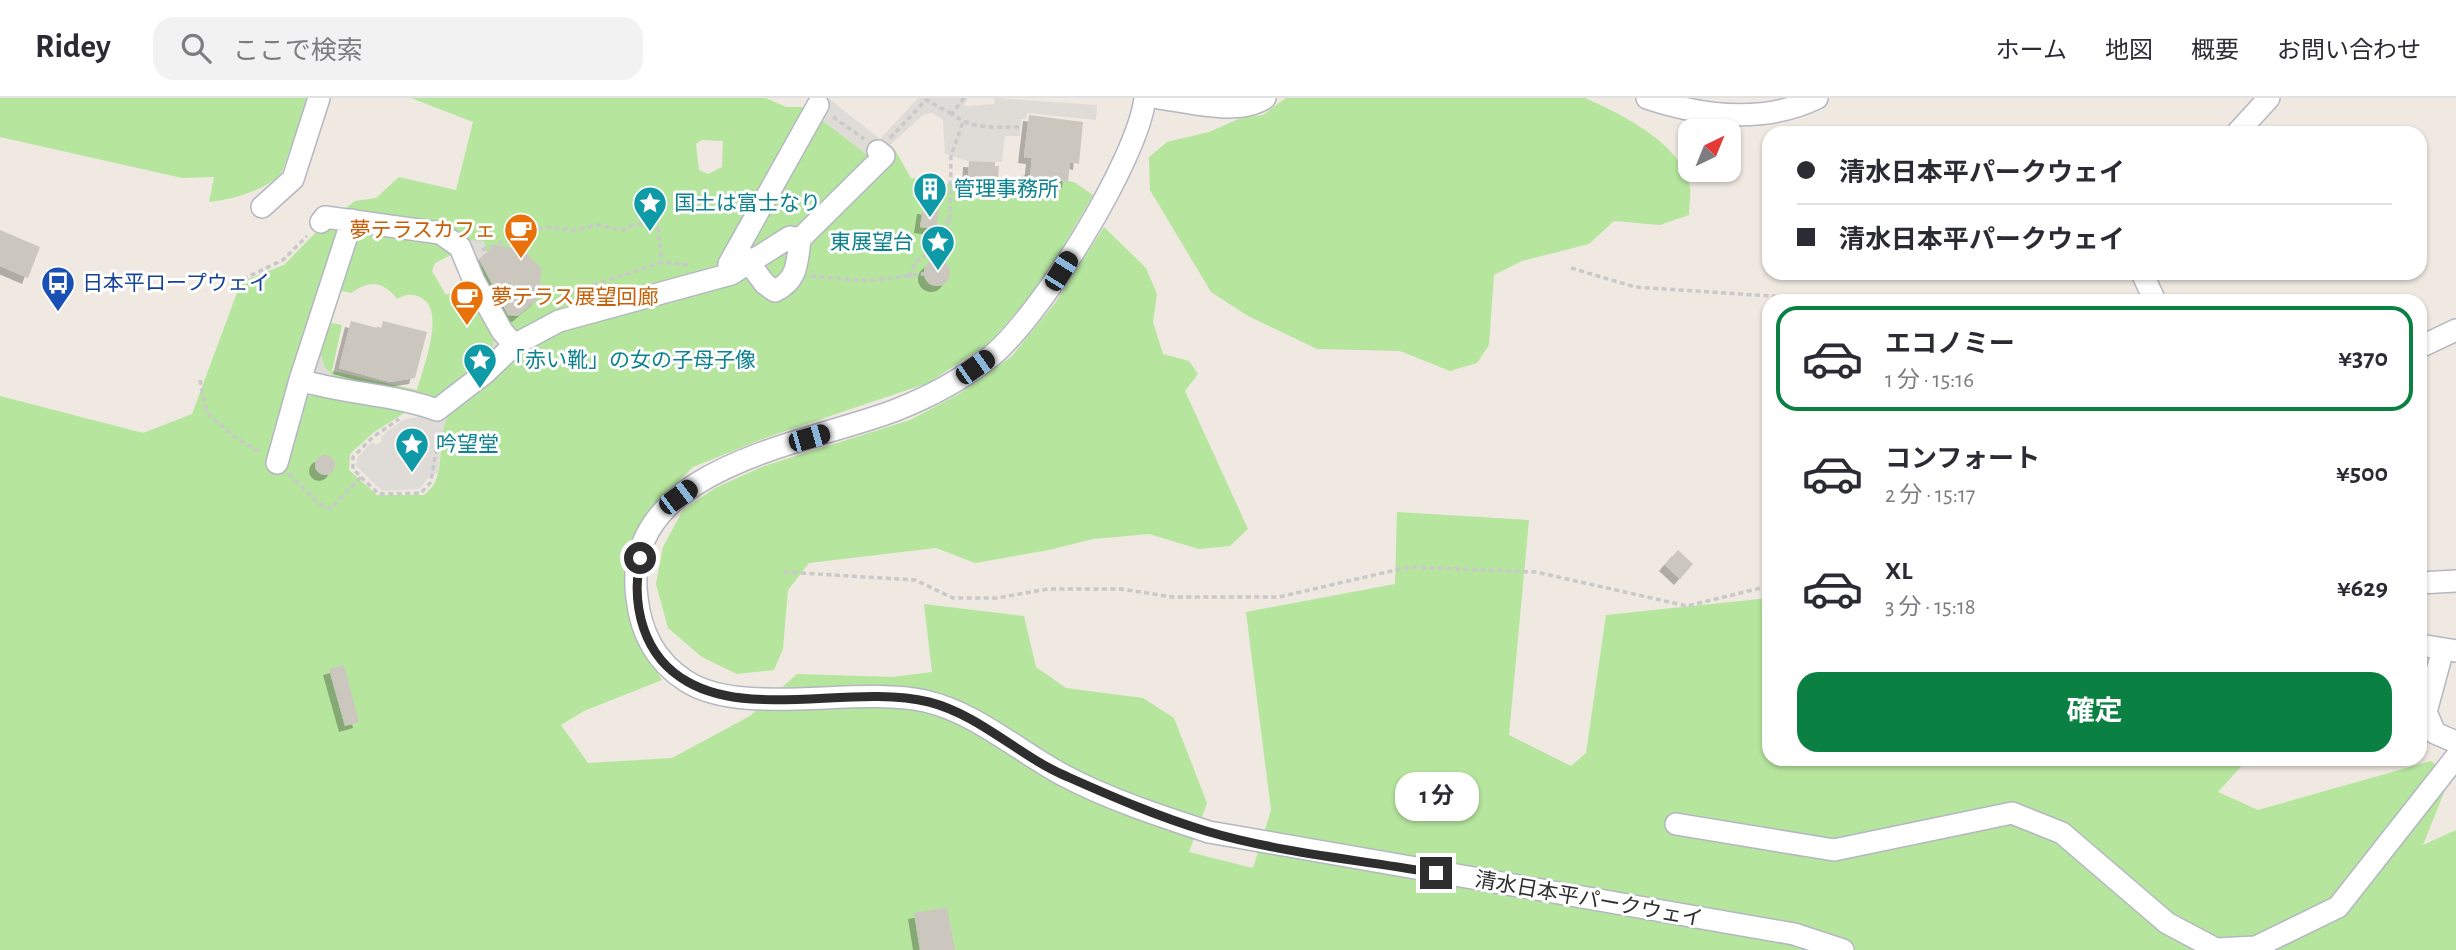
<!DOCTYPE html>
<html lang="ja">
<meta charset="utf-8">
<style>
:root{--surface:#fff;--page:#f2f2f3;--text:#2b2b33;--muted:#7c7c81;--line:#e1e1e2;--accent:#0b8043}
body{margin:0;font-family:"Alegreya Sans","Noto Sans JP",sans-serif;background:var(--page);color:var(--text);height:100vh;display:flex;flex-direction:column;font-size:26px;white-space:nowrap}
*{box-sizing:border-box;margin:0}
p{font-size:23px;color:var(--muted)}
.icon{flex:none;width:38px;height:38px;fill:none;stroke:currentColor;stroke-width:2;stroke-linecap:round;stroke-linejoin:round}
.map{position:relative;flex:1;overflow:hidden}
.sheet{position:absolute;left:1762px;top:196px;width:665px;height:472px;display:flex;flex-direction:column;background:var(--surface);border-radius:21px;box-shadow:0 2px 5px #0004}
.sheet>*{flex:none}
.top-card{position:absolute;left:1762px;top:28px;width:665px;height:154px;border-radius:21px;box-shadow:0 2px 5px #0004;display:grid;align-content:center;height:154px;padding:0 35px;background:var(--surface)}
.needle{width:46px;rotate:43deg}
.tools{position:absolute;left:1678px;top:21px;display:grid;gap:14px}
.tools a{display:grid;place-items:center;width:63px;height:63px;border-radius:14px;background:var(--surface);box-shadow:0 2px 5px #0004;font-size:35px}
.end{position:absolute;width:32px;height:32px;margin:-16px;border:9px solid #2e2e2e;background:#fff;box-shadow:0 0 0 4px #fff}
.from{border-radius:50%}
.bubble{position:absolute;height:49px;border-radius:21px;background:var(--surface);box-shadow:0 2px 5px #0004;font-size:23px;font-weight:700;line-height:49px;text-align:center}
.car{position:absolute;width:21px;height:42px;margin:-21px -10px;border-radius:9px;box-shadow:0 0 5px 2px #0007;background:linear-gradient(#222 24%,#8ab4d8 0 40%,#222 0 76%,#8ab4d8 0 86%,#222 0)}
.top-card b{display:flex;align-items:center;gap:24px;height:66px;font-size:26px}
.top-card b+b{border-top:2px solid var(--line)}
.top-card i{width:18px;height:18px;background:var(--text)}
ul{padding:12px 0 0;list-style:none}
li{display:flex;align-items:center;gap:21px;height:105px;margin:0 14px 10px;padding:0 21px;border:4px solid transparent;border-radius:21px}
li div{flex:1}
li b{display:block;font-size:26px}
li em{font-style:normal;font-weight:700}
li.on{border-color:var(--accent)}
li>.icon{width:63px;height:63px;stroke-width:1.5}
.button{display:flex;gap:14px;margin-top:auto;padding:14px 35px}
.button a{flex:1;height:80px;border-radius:21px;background:var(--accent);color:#fff;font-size:28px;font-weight:700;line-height:80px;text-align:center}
header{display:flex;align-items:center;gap:42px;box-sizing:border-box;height:98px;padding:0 35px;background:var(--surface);border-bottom:2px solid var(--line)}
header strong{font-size:33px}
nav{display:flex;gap:38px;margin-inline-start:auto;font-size:24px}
.search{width:490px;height:63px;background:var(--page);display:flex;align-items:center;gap:18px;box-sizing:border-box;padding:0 24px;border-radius:21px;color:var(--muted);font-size:26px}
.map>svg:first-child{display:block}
.green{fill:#b6e59e;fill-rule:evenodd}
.plaza{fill:#dfdcd8;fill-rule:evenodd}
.building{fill:#cbc7bf;filter:url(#shadow)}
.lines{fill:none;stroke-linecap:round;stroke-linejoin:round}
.minor-casing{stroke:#b4b7c1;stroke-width:24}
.path{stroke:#c9c9c9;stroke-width:3.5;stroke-dasharray:5 3.5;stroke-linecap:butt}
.minor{stroke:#fff;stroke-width:21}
.route{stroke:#2e2e2e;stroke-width:9}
.labels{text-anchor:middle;stroke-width:6;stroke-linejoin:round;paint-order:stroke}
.culture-label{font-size:21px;fill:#0d838f;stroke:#fff;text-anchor:start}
.food-label{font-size:21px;fill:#c56008;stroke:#fff;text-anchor:end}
.transit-label{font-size:21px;fill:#164399;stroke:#fff;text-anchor:start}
.street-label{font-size:21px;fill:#2e2e2e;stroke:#fff}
</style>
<header>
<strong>Ridey</strong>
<div class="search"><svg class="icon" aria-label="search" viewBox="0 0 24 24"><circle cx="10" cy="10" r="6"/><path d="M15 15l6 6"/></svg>ここで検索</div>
<nav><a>ホーム</a><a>地図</a><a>概要</a><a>お問い合わせ</a></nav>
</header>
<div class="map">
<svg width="2456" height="852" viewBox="0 0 2456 852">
<defs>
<filter id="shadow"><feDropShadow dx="-6" dy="6" stdDeviation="0" flood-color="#0004"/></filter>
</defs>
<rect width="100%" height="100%" fill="#efe9e1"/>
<path class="green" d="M0 0H308L282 74C266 93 232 101 209 104L214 79 182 80 0 39Z
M411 0H766L786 9H805L881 67 895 52 911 80 958 87 1008 84 1024 77 1074 84 1093 97 1040 188 989 245 928 285 768 339 693 369 647 414 636 450 629 508 636 541 662 582 584 613 561 627 588 665 672 660 750 618 797 576 893 579 932 574 924 506 1024 518 1036 569 1066 590 1143 600 1174 620 1207 705 1189 754 1253 770 1271 712 1246 514 1395 486 1397 414 1529 422 1509 637 1571 668 1586 655 1606 517 1769 500V662H2247L2218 694 2258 712 2431 663 2451 677 2423 747 2456 732V852H0V298L143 335 192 316 241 184 284 167 324 126 339 134 305 297 365 303 406 314 374 334 350 356 349 372 377 397H424C445 382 438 355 443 332 450 303 475 277 492 253L444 298 422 301 344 287 325 270 316 243 323 223 342 227 332 273 417 292C423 270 445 215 423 201 414 195 406 196 397 201 383 182 369 182 351 195L334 191 345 153 364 137 346 110 355 103 376 100 399 79 456 92 473 24ZM702 42 723 43 722 69 708 76 699 72 696 46ZM453 156 467 186 446 197 432 173 435 165Z
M1286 0H1585C1621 16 1683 46 1690 89 1691 98 1689 108 1689 117L1660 127 1614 123 1589 146 1522 163 1494 177 1489 247 1477 265 1450 273 1400 253 1317 251 1248 218 1211 194 1150 92 1149 59 1167 44 1209 34 1241 20 1263 17Z
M1104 129 1146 170 1157 196 1153 224 1163 256 1189 263 1198 276 1185 293 1248 431 1230 448 1199 451 1149 436 1093 441 1049 452 975 465 936 450 809 465 788 492 783 551 774 572 737 576 702 559 668 530 656 486 663 449 683 412 715 390 764 368 910 322 959 296 1012 258 1055 205Z"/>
<path class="plaza" d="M810 0H828L880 41 918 0H968L964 8 994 6 995 0 1097 7 1096 22 1027 15 1026 21H1021L1020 38H1005L1002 64 968 63 945 56 943 22 933 15 923 17 890 47 895 52 881 67 805 9Z
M397 117 443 129 467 142 484 143 487 154 481 169V180L510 232 548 236 449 314 443 332 438 375 432 376 419 391 382 393 356 368 357 360 372 344 376 347 382 343 380 341 387 333 405 321 418 319 419 311 305 297 339 134 324 126ZM376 133 436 142 453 156 495 233 492 253 443 298 422 301 344 287 325 270 316 243 345 154 364 137Z"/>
<path class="building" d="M1029 17 1083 24 1079 66 1070 64 1068 84 1030 79 1032 60 1024 59Z
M969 63 995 64V68H999L998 82 968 81Z
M923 110 939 112 936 131 920 129Z
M0 132 40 149 28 180 0 168Z
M495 147 523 152 542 171 538 201 518 218 508 217 479 161Z
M924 175a13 13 0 1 1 26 0a13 13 0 1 1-26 0Z
M351 223 381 231 383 223 427 234 415 280 390 284 339 270Z
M315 367a10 10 0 1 1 20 0a10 10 0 1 1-20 0Z
M1678 452 1693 466 1680 481 1665 467Z
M344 567 359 624 345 628 329 571Z
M947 809 955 852H920L914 815Z"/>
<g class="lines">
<g class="minor-casing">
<path id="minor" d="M1145 0C1138 62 1039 221 989 260 961 282 929 299 896 312 809 346 619 368 637 500 641 535 655 563 686 583 741 619 855 588 925 603 975 614 1018 653 1063 677 1108 701 1160 718 1209 734L1794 836 1843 852
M1159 0C1190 4 1238 18 1265 0
M1647 0C1701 18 1764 26 1817 0
M2237 35 2269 0
M262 109 293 81 319 0
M352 122 300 282C345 296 393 296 437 312L485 275 514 247 559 223 731 176 790 139 800 141 884 58 878 53
M321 124 325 119 440 135 460 149 474 183 502 233 514 247
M743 157 765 186 775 193C798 182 797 165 800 141
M729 166 818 7
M2142 175 2155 203
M2420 249 2456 232
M277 365 300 282
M2420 485 2456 483
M2420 547 2456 553
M2443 551 2426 614 2435 635 2456 644
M1676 726 1834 752 2012 715 2062 735 2167 825 2216 851 2256 849 2338 809 2456 659"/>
</g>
<path class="path" d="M964 0 952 16C973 32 995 29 1021 29
M833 19 864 41
M890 40 926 2 952 16
M482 152 544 129 575 132 597 127 624 132 632 127 657 124 662 164
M1571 170 1635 189 1846 203
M811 178 867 183 938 174
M909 179 916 163 953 143 946 121 950 120 951 58 963 24
M243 181 283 162 307 138
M561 198 662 164 688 167
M200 282 207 315 236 340 261 355
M289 376 318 405 330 411 361 379 353 371V359L373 339 399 321
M361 379 379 396 421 395 431 384 439 332
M784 474 915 482 953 500H997L1048 491H1121L1173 499H1279L1409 469 1536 474 1687 508 1769 488"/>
<use href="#minor" class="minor"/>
</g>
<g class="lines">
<path class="route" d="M640 460C631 508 643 559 688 584 753 621 854 586 929 604 980 617 1020 659 1068 679 1113 699 1159 719 1206 733 1280 755 1360 762 1436 775"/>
</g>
<defs>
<g id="building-pin" transform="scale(1.75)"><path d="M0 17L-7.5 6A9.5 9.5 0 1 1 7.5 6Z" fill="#0f9aa8" stroke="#fff"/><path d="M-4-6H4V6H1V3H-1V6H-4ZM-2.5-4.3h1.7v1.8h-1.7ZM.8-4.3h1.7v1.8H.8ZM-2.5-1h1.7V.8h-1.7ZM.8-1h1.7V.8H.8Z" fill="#fff"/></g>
<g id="sight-pin" transform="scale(1.75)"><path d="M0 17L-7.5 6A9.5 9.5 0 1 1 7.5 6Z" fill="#0f9aa8" stroke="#fff"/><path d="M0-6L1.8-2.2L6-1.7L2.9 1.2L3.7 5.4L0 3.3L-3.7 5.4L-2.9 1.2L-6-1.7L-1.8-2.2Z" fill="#fff"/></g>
<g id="cafe-pin" transform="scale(1.75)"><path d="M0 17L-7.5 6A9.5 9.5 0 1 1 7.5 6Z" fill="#e8710a" stroke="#fff"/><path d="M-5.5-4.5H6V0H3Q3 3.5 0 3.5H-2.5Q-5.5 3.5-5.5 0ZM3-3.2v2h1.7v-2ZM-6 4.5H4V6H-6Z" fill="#fff"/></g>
<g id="bus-pin" transform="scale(1.75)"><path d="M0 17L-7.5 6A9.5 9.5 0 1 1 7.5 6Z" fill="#1a4fb4" stroke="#fff"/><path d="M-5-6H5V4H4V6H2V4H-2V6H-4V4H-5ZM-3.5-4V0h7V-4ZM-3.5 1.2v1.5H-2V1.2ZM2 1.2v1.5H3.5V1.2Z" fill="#fff"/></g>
</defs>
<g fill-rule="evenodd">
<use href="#building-pin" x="930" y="91"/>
<use href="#sight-pin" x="650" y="105"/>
<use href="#cafe-pin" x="521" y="132"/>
<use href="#sight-pin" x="938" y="144"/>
<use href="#bus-pin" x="58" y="185"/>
<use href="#cafe-pin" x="467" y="199"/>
<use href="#sight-pin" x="480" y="262"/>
<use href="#sight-pin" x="412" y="346"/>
</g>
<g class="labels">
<g class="culture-label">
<text x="954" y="98">管理事務所</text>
<text x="674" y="112">国土は富士なり</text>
<text x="914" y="151" text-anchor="end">東展望台</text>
<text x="504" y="269">「赤い靴」の女の子母子像</text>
<text x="436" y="353">吟望堂</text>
</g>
<g class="food-label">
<text x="496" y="139">夢テラスカフェ</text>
<text x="491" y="206" text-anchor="start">夢テラス展望回廊</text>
</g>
<g class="transit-label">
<text x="82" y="192">日本平ロープウェイ</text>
</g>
<g class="street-label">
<text transform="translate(1589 801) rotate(10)" y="7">清水日本平パークウェイ</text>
</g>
</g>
</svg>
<div class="tools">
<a><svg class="needle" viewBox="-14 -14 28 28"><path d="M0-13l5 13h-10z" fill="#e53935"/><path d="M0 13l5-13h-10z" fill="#7c7c81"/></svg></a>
</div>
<i class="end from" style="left:640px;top:460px"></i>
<i class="end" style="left:1436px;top:775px"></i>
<div class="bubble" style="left:1395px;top:674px;width:84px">1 分</div>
<i class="car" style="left:1061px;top:173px;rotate:32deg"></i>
<i class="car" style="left:975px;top:269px;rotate:55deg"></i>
<i class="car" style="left:809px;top:340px;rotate:74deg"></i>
<i class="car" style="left:678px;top:399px;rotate:53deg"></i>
<div class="top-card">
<b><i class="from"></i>清水日本平パークウェイ</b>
<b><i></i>清水日本平パークウェイ</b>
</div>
<section class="sheet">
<ul>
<li class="on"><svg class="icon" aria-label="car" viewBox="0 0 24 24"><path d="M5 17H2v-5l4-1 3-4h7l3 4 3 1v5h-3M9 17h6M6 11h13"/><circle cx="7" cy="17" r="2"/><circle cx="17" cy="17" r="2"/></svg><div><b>エコノミー</b><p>1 分 · 15:16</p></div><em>¥370</em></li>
<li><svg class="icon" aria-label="car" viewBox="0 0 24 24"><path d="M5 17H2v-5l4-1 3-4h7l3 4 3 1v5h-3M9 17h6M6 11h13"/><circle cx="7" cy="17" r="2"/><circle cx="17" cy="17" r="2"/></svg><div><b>コンフォート</b><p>2 分 · 15:17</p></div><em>¥500</em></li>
<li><svg class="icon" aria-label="car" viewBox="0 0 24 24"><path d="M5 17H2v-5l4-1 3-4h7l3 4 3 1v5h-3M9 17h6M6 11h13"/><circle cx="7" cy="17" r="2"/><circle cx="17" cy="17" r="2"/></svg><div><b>XL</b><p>3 分 · 15:18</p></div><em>¥629</em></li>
</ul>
<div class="button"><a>確定</a></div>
</section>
</div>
